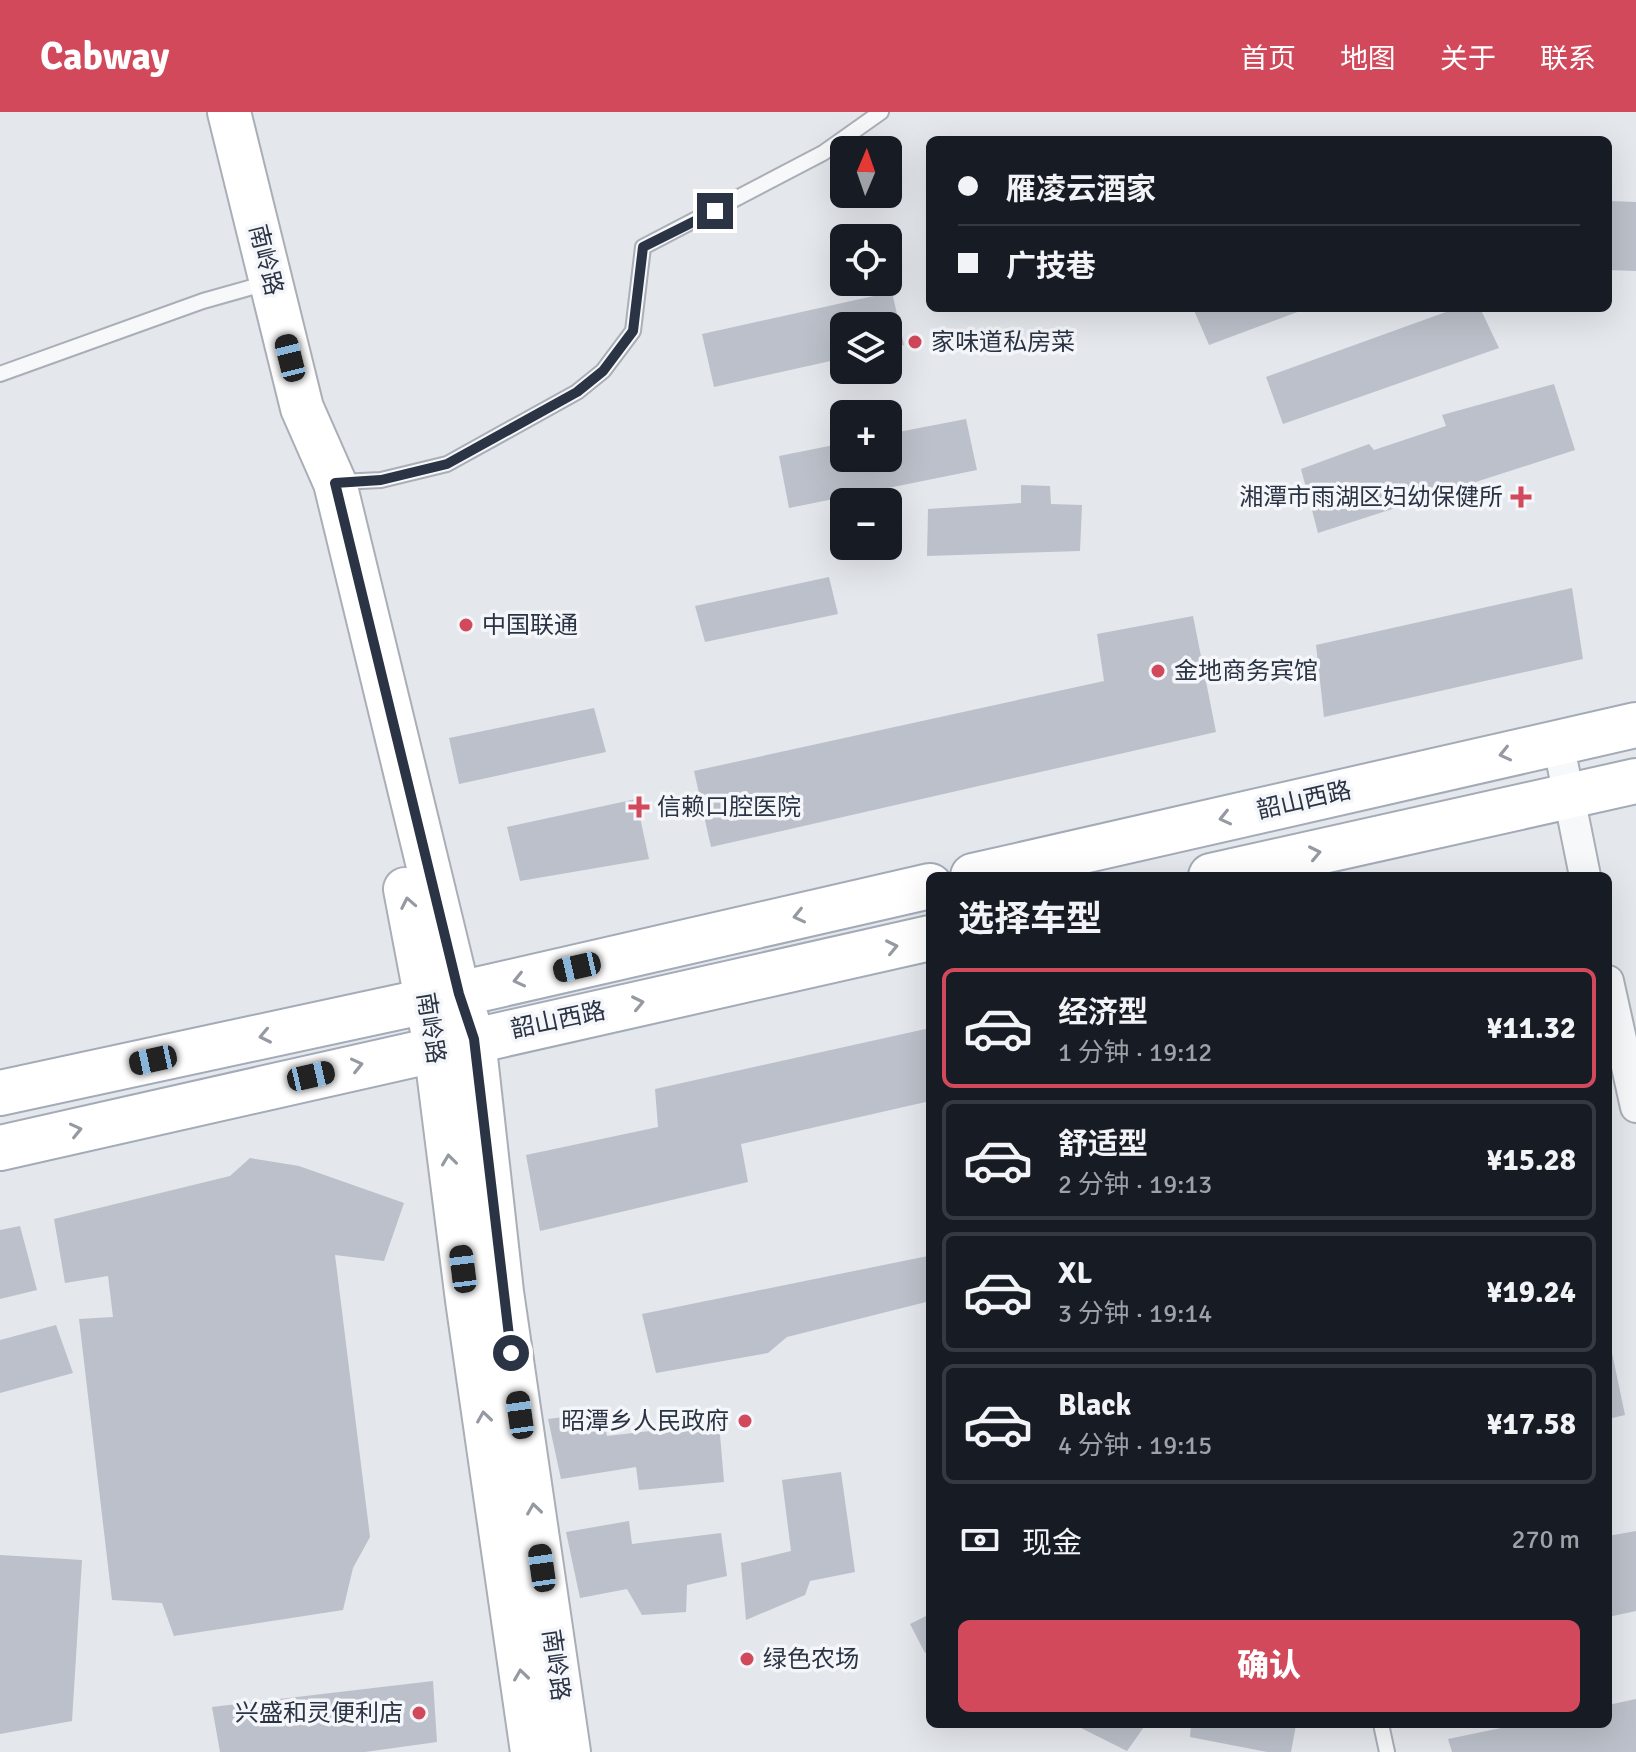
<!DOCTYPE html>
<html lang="zh">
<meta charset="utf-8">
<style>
:root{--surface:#171b24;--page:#20242c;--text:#f1f3f6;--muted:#9ea1a6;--line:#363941;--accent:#d1495b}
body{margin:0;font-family:Signika,"Noto Sans SC",sans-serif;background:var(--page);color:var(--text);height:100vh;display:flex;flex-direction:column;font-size:30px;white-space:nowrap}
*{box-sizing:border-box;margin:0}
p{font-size:26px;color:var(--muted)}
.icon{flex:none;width:44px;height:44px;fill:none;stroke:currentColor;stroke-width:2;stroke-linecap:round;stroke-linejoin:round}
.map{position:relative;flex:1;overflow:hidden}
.sheet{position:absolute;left:926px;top:760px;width:686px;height:856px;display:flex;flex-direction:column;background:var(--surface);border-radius:12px;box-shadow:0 8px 32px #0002}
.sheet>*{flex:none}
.hud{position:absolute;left:926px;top:24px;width:686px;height:176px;border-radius:12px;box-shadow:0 8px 32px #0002;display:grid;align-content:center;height:176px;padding:0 32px;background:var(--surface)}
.needle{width:52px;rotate:2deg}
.buttons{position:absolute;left:830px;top:24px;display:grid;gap:16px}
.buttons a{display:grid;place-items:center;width:72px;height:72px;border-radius:12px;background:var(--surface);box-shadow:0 8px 32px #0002;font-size:40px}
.end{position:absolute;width:36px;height:36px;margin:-18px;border:10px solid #2b3445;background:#fff;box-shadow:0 0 0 4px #fff}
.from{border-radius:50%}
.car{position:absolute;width:24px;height:48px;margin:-24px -12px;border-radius:10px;box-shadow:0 0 6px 2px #0007;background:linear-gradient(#222 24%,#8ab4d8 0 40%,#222 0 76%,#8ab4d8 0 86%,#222 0)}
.hud b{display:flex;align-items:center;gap:28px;height:76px;font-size:30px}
.hud b+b{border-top:2px solid var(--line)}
.hud i{width:20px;height:20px;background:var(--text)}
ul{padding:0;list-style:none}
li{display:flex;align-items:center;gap:24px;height:120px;margin:0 16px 12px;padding:0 16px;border:4px solid var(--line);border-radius:12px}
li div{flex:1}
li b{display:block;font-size:30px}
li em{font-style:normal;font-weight:800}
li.on{border-color:var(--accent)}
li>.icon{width:72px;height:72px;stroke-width:1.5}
h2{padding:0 32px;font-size:36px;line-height:96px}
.pay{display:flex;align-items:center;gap:20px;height:88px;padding:0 32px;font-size:30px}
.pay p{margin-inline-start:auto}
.primary-button{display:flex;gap:16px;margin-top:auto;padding:16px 32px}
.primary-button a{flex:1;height:92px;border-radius:12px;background:var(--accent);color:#fff;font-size:32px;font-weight:800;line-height:92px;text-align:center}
header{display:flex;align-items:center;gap:48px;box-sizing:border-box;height:112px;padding:0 40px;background:var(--accent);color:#fff}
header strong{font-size:38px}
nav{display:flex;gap:44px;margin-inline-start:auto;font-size:28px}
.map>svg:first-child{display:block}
.building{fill:#bbc0ca}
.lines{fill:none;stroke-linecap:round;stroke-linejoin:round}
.lane-casing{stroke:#a9aeb7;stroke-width:18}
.street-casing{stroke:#a9aeb7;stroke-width:34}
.secondary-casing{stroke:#a9aeb7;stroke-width:46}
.primary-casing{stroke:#a3abb8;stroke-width:48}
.lane{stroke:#f7f8fa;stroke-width:14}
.street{stroke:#f7f8fa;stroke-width:30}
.secondary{stroke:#fff;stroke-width:42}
.primary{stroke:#fff;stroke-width:44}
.oneway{stroke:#959aa2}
.route{stroke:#2b3445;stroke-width:10}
.poi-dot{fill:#d1495b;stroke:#f4f6f9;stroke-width:3}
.labels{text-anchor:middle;stroke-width:7;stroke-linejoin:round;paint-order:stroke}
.street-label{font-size:24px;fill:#2b3445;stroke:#f4f6f9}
.poi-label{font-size:24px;fill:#2b3445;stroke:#f4f6f9;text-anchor:start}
</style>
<header>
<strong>Cabway</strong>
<nav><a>首页</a><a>地图</a><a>关于</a><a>联系</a></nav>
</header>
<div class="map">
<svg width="1636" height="1640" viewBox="0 0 1636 1640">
<rect width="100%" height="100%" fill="#e4e7ec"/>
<path class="building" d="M1608 89 1636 90V159L1608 158Z
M892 180 904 233 888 236V214H844V246L714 275 702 222Z
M1193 196H1308L1209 233Z
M1457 196H1480L1499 236 1283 312 1266 265Z
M1554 272 1575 338 1318 421 1301 357 1369 332 1374 338 1446 314 1442 303Z
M966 307 977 358 789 396 779 344 844 331V346H888V322Z
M1021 373 1050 374 1051 392 1082 393 1080 439 927 444 928 397 1021 391Z
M829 465 838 502 705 530 695 494Z
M1572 476 1583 547 1324 605 1316 533Z
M1193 504 1216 620 711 735 694 659 1104 569 1097 522Z
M594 596 606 640 459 672 449 626Z
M636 687 649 747 520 769 507 715Z
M930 916V989L741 1032 748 1070 540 1119 526 1043 658 1015 655 977Z
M250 1046 299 1054 404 1091 384 1149 335 1143 370 1425 353 1456 343 1498 174 1524 162 1491 112 1488 79 1207 113 1205 108 1164 65 1171 54 1107 230 1064Z
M20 1114 37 1178 0 1187V1118Z
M928 1144 930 1189 787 1225 768 1241 656 1261 642 1202Z
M56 1213 73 1261 0 1281V1228Z
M1608 1236H1611L1625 1303 1608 1307Z
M601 1300 607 1324 719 1311 724 1370 639 1378 636 1355 561 1367 548 1307Z
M841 1360 855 1460 810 1469 805 1483 746 1508 741 1451 791 1439 782 1368Z
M629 1409 632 1432 721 1421 727 1464 687 1473 686 1500 642 1503 627 1477 580 1486 566 1420Z
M1636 1419V1499L1608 1505V1424Z
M0 1443 82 1448 72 1609 0 1622Z
M930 1502V1538L925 1541 910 1512Z
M433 1569 437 1630 365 1640H220L212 1595Z
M1636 1587V1640H1452L1448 1627 1520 1612H1608V1593Z
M1073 1612H1146L1127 1639Z
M1191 1612H1288L1296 1613 1291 1640H1267L1190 1625Z"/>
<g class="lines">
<g class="lane-casing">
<path id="lane" d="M0 262 203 189 267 171
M340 370 381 368 447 352 577 280 603 259 633 219 643 135 823 41 881 0
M1381 1612 1387 1640"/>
</g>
<g class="street-casing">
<path id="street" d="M1558 630 1585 764
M1608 869 1636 995"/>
</g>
<g class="secondary-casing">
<path id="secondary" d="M229 0 302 296 335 371 459 882 474 927 502 1180 569 1640
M405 777 435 935 467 1188 532 1640"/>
</g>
<g class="primary-casing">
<path id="primary" d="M973 764 1636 613
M1211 764 1636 669
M0 981 459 882 930 774
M0 1036 930 826"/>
</g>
<use href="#lane" class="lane"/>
<use href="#street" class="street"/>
<use href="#secondary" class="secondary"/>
<use href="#primary" class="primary"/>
</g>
<defs><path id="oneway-chevron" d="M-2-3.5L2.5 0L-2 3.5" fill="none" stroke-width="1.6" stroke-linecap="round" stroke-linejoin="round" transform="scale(2)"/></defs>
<g class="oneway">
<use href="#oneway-chevron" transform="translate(1505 642) rotate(167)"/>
<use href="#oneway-chevron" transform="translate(1225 706) rotate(167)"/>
<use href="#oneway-chevron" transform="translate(1315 741) rotate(-12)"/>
<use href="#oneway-chevron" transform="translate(408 791) rotate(-101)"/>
<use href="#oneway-chevron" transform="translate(799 804) rotate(167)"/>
<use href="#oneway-chevron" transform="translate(892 835) rotate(-12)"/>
<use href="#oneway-chevron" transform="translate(519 868) rotate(167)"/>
<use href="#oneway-chevron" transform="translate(638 891) rotate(-12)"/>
<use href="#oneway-chevron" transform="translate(265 924) rotate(168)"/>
<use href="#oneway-chevron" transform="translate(357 953) rotate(-13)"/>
<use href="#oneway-chevron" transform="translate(76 1018) rotate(-13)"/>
<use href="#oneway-chevron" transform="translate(449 1048) rotate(-97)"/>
<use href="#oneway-chevron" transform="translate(484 1305) rotate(-98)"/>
<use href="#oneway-chevron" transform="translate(534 1397) rotate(-98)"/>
<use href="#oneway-chevron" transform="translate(521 1563) rotate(-98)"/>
</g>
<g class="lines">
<path class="route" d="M511 1241 474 927 459 882 335 371 381 368 447 352 577 280 603 259 633 219 643 135 715 99"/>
</g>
<g class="poi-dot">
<circle cx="915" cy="230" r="8"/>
<path d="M1517 373h8v8h8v8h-8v8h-8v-8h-8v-8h8z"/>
<circle cx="466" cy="513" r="8"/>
<circle cx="1158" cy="559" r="8"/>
<path d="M635 683h8v8h8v8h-8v8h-8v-8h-8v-8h8z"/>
<circle cx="745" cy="1309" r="8"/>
<circle cx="747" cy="1547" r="8"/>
<circle cx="419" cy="1601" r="8"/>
</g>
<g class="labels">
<g class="street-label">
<text transform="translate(266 148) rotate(76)" y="8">南岭路</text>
<text transform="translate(1304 688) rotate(-13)" y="8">韶山西路</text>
<text transform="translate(558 908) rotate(-12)" y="8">韶山西路</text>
<text transform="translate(431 916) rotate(81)" y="8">南岭路</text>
<text transform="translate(556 1553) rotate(82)" y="8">南岭路</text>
</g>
<g class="poi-label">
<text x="931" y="238">家味道私房菜</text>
<text x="1503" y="393" text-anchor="end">湘潭市雨湖区妇幼保健所</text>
<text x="482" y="521">中国联通</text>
<text x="1174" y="567">金地商务宾馆</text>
<text x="657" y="703">信赖口腔医院</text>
<text x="729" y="1317" text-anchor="end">昭潭乡人民政府</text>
<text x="763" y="1555">绿色农场</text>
<text x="403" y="1609" text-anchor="end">兴盛和灵便利店</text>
</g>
</g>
</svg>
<div class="buttons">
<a><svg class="needle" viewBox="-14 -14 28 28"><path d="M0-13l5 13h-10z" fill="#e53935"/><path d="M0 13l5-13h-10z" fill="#9ea1a6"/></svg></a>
<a><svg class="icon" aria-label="locate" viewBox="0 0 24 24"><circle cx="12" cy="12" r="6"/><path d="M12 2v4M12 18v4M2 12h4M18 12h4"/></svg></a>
<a><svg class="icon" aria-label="layers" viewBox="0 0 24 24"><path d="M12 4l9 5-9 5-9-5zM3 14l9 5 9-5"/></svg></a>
<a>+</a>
<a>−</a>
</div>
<i class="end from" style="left:511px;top:1241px"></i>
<i class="end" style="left:715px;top:99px"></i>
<i class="car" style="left:290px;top:246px;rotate:346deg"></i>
<i class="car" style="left:577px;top:855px;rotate:257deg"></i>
<i class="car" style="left:153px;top:948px;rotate:258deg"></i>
<i class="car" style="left:311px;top:964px;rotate:77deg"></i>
<i class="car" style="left:463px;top:1157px;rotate:353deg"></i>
<i class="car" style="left:520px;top:1303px;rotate:352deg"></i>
<i class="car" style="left:542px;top:1456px;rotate:352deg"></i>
<div class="hud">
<b><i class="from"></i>雁凌云酒家</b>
<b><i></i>广技巷</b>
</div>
<section class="sheet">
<h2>选择车型</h2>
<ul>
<li class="on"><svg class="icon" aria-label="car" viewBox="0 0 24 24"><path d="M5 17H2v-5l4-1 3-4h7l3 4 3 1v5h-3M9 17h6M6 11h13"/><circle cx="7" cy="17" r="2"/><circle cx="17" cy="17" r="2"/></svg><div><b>经济型</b><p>1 分钟 · 19:12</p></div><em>¥11.32</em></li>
<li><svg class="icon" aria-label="car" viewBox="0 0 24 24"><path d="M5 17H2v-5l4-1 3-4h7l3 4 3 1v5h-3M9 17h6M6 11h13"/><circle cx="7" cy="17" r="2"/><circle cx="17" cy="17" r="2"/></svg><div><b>舒适型</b><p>2 分钟 · 19:13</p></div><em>¥15.28</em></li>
<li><svg class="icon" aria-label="car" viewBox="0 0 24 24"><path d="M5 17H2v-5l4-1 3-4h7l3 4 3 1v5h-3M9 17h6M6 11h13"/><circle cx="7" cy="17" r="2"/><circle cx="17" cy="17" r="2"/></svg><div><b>XL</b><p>3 分钟 · 19:14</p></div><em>¥19.24</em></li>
<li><svg class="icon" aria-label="car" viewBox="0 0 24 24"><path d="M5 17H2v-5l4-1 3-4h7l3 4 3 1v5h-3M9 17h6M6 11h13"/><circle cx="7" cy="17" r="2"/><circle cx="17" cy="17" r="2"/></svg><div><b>Black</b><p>4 分钟 · 19:15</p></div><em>¥17.58</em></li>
</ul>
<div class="pay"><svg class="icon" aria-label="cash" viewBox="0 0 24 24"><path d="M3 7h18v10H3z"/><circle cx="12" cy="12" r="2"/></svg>现金<p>270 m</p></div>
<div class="primary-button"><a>确认</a></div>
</section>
</div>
